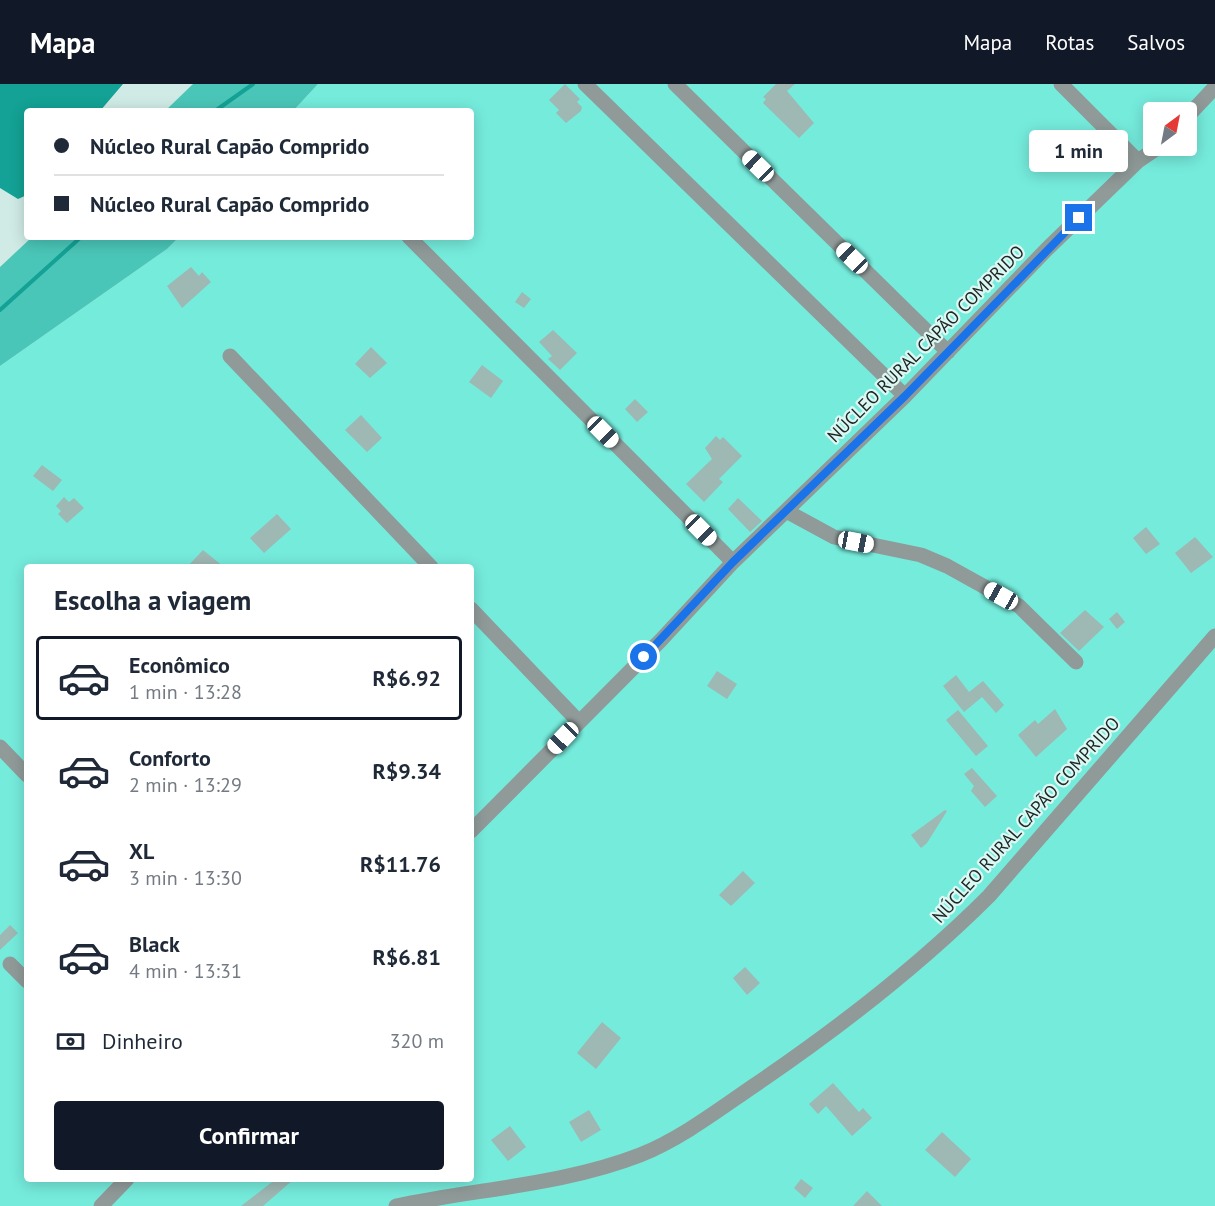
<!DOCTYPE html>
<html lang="pt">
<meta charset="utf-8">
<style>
:root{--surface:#fff;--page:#f2f2f3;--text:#1f2937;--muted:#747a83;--line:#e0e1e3;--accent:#111827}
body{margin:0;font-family:"PT Sans",sans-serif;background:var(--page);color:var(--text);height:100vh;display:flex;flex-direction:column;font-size:22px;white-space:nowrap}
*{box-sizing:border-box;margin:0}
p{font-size:20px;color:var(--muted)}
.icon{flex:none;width:33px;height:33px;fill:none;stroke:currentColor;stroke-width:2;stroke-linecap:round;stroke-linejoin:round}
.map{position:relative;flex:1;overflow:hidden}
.panel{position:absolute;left:24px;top:480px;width:450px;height:618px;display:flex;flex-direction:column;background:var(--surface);border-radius:6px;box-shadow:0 3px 15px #0003}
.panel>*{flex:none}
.banner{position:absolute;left:24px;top:24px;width:450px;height:132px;border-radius:6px;box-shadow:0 3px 15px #0003;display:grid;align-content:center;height:132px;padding:0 30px;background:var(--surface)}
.needle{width:39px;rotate:32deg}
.buttons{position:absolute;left:1143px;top:18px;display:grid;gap:12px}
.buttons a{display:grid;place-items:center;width:54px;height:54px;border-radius:6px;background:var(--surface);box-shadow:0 3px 15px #0003;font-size:30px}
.end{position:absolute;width:27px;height:27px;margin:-14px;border:8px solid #1a73e8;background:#fff;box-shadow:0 0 0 3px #fff}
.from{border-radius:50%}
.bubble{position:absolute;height:42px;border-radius:6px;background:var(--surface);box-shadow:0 3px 15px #0003;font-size:20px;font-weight:800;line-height:42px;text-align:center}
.car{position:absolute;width:18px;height:36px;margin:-18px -9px;border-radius:8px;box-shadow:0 0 4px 2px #0007;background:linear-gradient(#fff 24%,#345 0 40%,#fff 0 76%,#345 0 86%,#fff 0)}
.banner b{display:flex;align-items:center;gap:21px;height:57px;font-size:22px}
.banner b+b{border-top:2px solid var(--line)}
.banner i{width:15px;height:15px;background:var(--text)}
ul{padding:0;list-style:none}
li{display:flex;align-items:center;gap:18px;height:84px;margin:0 12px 9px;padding:0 18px;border:3px solid transparent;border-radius:6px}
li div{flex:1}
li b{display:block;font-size:22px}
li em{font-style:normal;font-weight:800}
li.active{border-color:var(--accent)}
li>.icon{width:54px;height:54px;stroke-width:1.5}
h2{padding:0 30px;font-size:27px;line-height:72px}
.pay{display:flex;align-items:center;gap:15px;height:66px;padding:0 30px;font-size:22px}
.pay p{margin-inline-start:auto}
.button{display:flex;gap:12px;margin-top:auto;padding:12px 30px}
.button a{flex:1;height:69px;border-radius:6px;background:var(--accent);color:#fff;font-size:24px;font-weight:800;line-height:69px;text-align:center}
header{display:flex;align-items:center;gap:36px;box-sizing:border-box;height:84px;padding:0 30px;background:var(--accent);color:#fff}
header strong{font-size:28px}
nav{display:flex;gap:33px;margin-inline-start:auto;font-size:21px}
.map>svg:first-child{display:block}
.green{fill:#75ebdc;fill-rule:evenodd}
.forest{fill:#4ac6b8}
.water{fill:#13a295}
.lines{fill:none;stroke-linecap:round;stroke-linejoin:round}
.stream{stroke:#13a295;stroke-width:4}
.building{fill:#9eb8b4}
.minor{stroke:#909b99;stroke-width:15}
.route{stroke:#1a73e8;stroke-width:8}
.labels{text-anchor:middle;stroke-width:4.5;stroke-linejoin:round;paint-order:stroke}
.street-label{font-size:18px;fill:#1b2524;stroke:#ddf8f3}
</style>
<header>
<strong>Mapa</strong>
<nav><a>Mapa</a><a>Rotas</a><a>Salvos</a></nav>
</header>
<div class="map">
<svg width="1215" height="1122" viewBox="0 0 1215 1122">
<rect width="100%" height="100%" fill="#d0ebe6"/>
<path class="green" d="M318 0H1215V1122H0V282L167 165 179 153H471V27H293ZM1154 28H1186V62H1154ZM27 483H471V1095H27Z"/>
<path class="forest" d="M193 0H318L293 27H165Z
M32 153H179L167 165 0 282V183Z"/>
<path class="water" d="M0 0H123L100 27H27V111L18 115 0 104Z"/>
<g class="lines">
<path class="stream" d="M215 27 253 0
M0 226 81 153"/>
</g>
<path class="building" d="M565 0 580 15 577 18 582 23 581 27 566 39 556 29 559 26 549 16Z
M776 0H795L787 7 814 39 799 54 763 19 766 15 763 13Z
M191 183 199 192 202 188 211 198 182 224 167 202Z
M522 208 531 215 524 224 515 218Z
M553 246 577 269 560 286 548 275 552 272 539 258Z
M371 263 387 279 370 294 355 280Z
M482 281 503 297 491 314 469 298Z
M635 315 648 328 637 338 625 325Z
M361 331 382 354 367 368 345 346Z
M716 352 720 356 723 353 742 372 719 395 723 398 704 418 686 400 712 375 705 364Z
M42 381 62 396 53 407 33 392Z
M64 413 69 418 74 414 84 424 67 439 58 430 61 427 56 422Z
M738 414 762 437 750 448 728 425Z
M277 430 291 445 264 469 250 454Z
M1146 443 1160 460 1146 470 1133 454Z
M1195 453 1213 473 1191 489 1175 469Z
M203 466 224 483H187Z
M1085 526 1104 543 1079 567 1060 549Z
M1117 528 1125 538 1117 545 1109 535Z
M717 587 737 600 727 615 707 602Z
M956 591 969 608 983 597 1004 621 996 629 982 613 964 628 943 602Z
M1055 625 1067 645 1036 673 1018 651 1035 636 1038 640Z
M958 626 988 662 976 672 946 636Z
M972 684 997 712 985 723 971 707 974 702 964 690Z
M945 726 947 727 927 759 921 764 911 751Z
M743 787 755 799 731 822 719 811Z
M10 841 18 849 0 866V851Z
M745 883 760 899 747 911 733 894Z
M602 938 621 954 596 985 577 969Z
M833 999 859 1028 863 1024 872 1034 852 1052 826 1022 818 1030 809 1020Z
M589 1026 601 1046 581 1058 569 1038Z
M510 1042 526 1063 508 1077 491 1056Z
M942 1048 971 1075 955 1093 925 1066Z
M276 1095H294L263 1122H241Z
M801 1095 813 1104 805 1114 794 1104Z
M867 1107 882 1122H853Z"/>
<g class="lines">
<path class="minor" d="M585 0 905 312
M675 0 948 268
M1061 0 1138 77
M1186 34 1215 3
M409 153 733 478
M230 272 431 483
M786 427 834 453 921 471 947 482 1019 522 1076 578
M471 525 579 638
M0 663 27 691
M471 747 661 556 733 478 905 312 1047 165 1138 77 1160 62
M10 880 27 897
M101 1122 127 1095
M396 1122C476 1105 563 1101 640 1071 680 1055 717 1027 752 1003 836 946 917 884 989 812L1215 552"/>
</g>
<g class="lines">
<path class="route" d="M644 573 733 478 905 312 1079 134"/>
</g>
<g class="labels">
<g class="street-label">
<text transform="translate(926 260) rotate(-45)" y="6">NÚCLEO RURAL CAPÃO COMPRIDO</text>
<text transform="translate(1026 736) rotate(-48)" y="6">NÚCLEO RURAL CAPÃO COMPRIDO</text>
</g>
</g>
</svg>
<div class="buttons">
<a><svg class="needle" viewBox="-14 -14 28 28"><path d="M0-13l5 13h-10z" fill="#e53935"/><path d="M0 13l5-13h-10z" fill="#747a83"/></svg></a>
</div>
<i class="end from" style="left:644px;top:573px"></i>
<i class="end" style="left:1079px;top:134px"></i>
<div class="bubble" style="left:1029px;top:46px;width:99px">1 min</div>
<i class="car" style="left:758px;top:82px;rotate:314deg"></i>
<i class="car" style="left:852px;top:174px;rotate:314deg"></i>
<i class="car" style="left:603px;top:348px;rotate:135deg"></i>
<i class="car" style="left:701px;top:446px;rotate:135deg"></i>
<i class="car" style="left:856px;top:458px;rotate:101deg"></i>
<i class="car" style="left:1001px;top:512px;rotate:299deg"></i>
<i class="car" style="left:563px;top:654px;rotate:224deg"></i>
<div class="banner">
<b><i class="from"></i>Núcleo Rural Capão Comprido</b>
<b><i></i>Núcleo Rural Capão Comprido</b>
</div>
<section class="panel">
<h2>Escolha a viagem</h2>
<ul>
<li class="active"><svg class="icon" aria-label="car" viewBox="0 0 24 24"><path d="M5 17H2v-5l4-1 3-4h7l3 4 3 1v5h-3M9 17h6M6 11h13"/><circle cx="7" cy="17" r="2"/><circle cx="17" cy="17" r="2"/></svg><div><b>Econômico</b><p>1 min · 13:28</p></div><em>R$6.92</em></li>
<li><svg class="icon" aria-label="car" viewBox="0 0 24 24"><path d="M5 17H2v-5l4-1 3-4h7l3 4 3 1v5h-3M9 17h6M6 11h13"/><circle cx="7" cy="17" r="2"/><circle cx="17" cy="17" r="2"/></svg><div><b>Conforto</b><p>2 min · 13:29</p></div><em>R$9.34</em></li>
<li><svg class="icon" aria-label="car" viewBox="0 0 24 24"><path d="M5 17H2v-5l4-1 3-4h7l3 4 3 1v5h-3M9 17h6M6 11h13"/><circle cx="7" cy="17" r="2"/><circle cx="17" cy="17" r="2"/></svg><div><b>XL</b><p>3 min · 13:30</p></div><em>R$11.76</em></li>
<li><svg class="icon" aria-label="car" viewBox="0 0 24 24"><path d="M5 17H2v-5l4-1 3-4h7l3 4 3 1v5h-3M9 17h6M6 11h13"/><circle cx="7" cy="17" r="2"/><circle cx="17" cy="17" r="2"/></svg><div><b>Black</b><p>4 min · 13:31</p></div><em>R$6.81</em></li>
</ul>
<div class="pay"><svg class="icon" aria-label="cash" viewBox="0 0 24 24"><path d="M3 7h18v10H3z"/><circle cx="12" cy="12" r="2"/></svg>Dinheiro<p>320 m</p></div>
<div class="button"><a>Confirmar</a></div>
</section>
</div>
